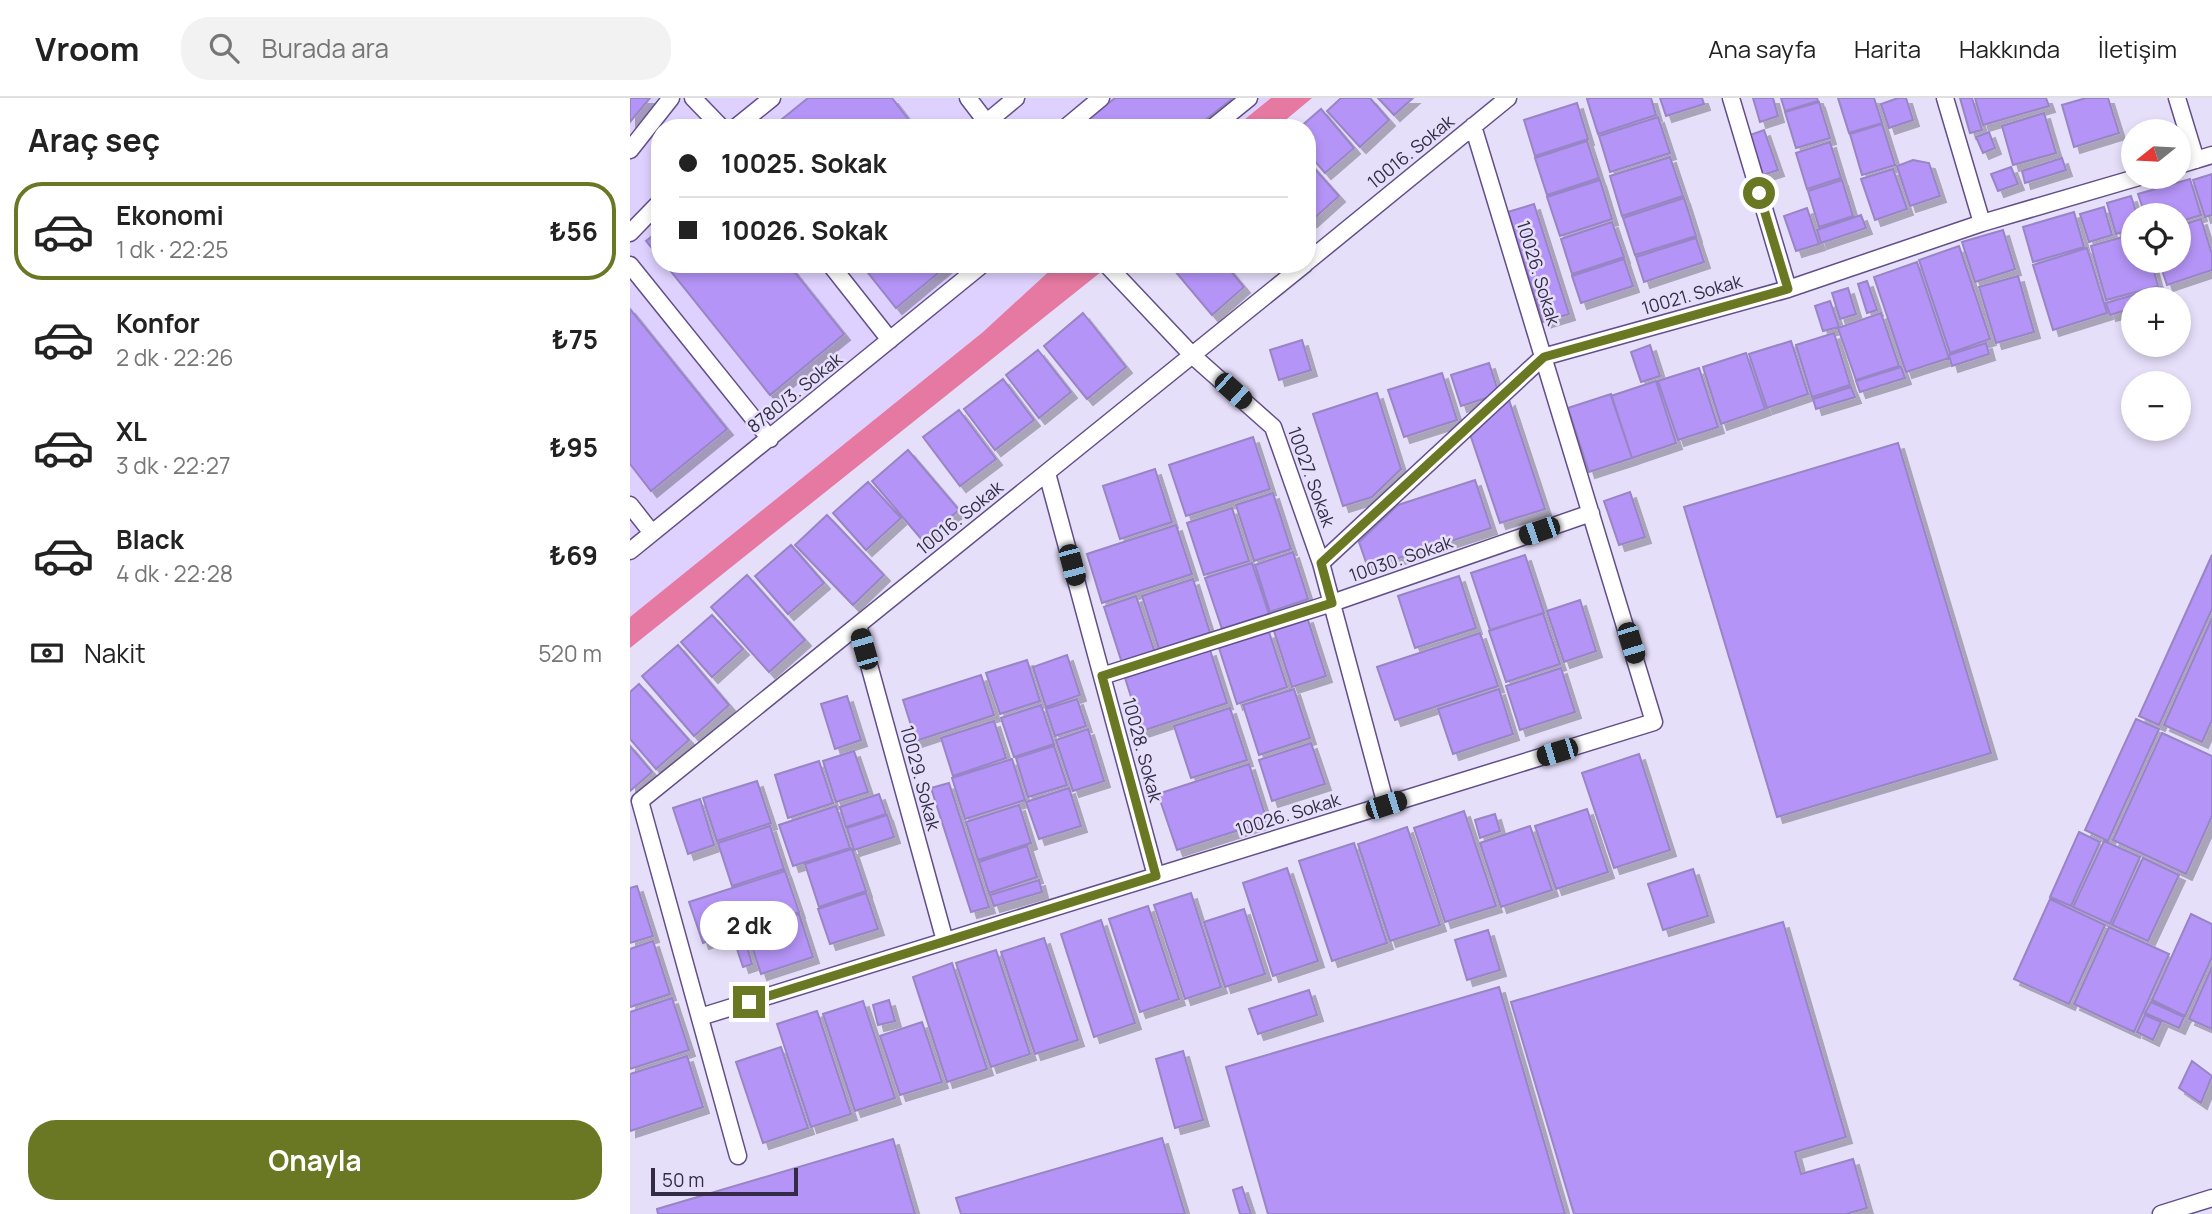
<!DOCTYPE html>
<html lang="tr">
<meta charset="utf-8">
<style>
:root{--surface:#fff;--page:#f2f2f2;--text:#222;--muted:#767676;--line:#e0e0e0;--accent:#6a7723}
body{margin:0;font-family:Manrope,sans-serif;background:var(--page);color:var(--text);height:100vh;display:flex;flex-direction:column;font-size:26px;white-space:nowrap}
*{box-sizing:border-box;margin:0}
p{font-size:23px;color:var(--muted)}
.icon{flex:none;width:38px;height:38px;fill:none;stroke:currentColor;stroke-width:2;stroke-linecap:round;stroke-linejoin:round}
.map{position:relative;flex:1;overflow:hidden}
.sheet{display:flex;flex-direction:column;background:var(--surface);width:630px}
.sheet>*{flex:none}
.top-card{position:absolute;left:21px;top:21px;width:665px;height:154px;border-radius:28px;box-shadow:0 4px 10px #0003;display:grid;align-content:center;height:154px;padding:0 28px;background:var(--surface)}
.needle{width:46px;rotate:252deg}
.fabs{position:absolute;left:1491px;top:21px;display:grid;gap:14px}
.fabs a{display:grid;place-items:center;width:70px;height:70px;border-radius:50%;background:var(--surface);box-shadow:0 4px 10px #0003;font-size:35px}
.scale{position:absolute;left:21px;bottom:18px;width:147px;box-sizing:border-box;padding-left:7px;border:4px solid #342c47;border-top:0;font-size:19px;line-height:24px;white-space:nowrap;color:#342c47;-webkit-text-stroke:5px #e6dffa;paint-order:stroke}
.end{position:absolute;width:32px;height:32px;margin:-16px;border:9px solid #6a7723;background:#fff;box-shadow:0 0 0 4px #fff}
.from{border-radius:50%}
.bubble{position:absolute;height:49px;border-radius:24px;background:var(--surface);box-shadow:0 4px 10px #0003;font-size:23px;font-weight:700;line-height:49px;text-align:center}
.car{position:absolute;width:21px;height:42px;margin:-21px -10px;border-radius:9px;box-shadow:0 0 5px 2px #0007;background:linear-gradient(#222 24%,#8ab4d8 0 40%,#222 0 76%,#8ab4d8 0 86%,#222 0)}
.top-card b{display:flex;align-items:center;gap:24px;height:66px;font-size:26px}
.top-card b+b{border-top:2px solid var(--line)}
.top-card i{width:18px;height:18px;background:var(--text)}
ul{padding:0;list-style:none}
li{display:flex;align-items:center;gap:21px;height:98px;margin:0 14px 10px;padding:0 14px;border:4px solid transparent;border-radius:28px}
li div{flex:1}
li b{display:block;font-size:26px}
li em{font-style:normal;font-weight:700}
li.on{border-color:var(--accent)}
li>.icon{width:63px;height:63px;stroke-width:1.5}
h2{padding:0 28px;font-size:32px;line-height:84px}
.pay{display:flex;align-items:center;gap:18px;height:77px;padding:0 28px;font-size:26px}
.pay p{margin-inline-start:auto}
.primary-button{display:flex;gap:14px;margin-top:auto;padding:14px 28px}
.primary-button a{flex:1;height:80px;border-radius:28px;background:var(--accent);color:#fff;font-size:28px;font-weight:700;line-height:80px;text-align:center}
header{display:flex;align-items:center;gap:42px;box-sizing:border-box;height:98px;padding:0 35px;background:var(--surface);border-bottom:2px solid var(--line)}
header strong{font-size:33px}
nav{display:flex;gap:38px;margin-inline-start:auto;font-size:24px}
.search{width:490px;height:63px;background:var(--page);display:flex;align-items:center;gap:18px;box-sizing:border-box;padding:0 24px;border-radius:28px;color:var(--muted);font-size:26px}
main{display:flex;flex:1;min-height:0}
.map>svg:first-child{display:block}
.built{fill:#ded1ff}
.water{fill:#e679a1}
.building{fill:#b494f6;stroke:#9885c5;stroke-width:2;filter:url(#shadow)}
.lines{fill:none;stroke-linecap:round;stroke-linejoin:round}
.minor-casing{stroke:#624e89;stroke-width:19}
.minor{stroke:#fff;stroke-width:16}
.route{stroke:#6a7723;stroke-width:9}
.labels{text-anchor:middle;stroke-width:5;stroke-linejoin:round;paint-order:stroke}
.street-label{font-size:18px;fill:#342c47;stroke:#e6dffa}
</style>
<header>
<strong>Vroom</strong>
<div class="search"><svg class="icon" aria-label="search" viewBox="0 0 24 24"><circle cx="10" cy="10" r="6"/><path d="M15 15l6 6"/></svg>Burada ara</div>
<nav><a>Ana sayfa</a><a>Harita</a><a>Hakkında</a><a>İletişim</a></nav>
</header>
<main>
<section class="sheet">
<h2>Araç seç</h2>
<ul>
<li class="on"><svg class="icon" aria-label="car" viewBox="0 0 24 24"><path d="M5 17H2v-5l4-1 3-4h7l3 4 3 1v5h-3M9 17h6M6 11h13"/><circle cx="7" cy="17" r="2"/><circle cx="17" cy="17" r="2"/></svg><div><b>Ekonomi</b><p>1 dk · 22:25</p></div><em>₺56</em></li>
<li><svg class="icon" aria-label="car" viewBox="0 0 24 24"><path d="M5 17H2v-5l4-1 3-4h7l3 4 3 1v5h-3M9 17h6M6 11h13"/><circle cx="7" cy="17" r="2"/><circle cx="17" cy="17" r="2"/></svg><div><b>Konfor</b><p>2 dk · 22:26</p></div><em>₺75</em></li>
<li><svg class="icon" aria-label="car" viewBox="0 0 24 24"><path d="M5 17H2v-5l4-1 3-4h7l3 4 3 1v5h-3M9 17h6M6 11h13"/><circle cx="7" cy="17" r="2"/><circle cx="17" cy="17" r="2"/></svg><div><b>XL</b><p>3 dk · 22:27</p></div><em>₺95</em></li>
<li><svg class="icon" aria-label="car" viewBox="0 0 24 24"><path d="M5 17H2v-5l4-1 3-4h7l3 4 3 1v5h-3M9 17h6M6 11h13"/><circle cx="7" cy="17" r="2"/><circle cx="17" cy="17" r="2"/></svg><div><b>Black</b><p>4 dk · 22:28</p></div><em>₺69</em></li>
</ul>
<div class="pay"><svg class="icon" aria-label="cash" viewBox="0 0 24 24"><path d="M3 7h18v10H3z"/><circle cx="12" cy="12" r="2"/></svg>Nakit<p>520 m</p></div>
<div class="primary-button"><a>Onayla</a></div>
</section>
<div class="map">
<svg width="1582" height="1116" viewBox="0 0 1582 1116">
<defs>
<filter id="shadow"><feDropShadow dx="6" dy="6" stdDeviation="0" flood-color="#0004"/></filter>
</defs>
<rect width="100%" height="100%" fill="#e6dffa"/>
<path class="built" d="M0 0H641L604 30H30V166H427L353 234 0 519Z"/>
<path class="water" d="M641 0H682L646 30H604Z
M427 166H481L0 550V519L353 234Z"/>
<path class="building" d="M0 0H20L0 24Z
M178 0H262L285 30H141Z
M485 0H603L565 30H448Z
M711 0H740L759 22 730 49 697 13Z
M748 0H783L764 17Z
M961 0H1021L1026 17 968 36 957 1Z
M1030 0H1072L1074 6 1036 18Z
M1123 0H1143L1148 18 1130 24Z
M1151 0H1187L1188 3 1155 13Z
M1208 0H1244L1252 25 1219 35Z
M1268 0H1276L1283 22 1259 30 1251 6Z
M1330 0H1342L1352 32 1340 35Z
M1345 0H1416L1419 8 1353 27Z
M1456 0H1478L1489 35 1444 49 1432 7Z
M1189 4 1200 40 1166 50 1155 14Z
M947 5 958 41 905 58 894 22Z
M691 11 724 50 695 75 677 54V30H669Z
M1414 15 1426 55 1383 67 1372 28Z
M1028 19 1040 55 980 74 969 38Z
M1252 26 1265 67 1232 77 1220 36Z
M1134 32 1148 72 1133 77 1120 37Z
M1359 34 1365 50 1353 55 1346 39Z
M957 43 969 80 917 97 905 60Z
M1200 44 1211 80 1177 91 1166 55Z
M1040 59 1053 98 992 118 980 78Z
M1432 60 1436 72 1395 85 1392 73Z
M677 62 709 98 681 123 677 119Z
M1283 62 1299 65 1310 98 1280 108 1267 68Z
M1381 69 1388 86 1368 93 1361 76Z
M1263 71 1277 111 1245 122 1231 81Z
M1582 76V117L1575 119 1563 82Z
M1560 81 1571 117 1549 124V117H1515L1508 96Z
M970 82 982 121 930 138 917 99Z
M1212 82 1223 118 1189 129 1178 93Z
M1501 98 1507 117H1503V131L1486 136 1477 105Z
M1054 100 1066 138 1005 157 993 120Z
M904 106 939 216 913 224 878 114Z
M1474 109 1482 137 1459 144 1450 116Z
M1177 110 1189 146 1166 153 1154 118Z
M1444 114 1454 149 1403 164 1393 129Z
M1231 117 1236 130 1191 145 1187 132Z
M1571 121 1582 156V172L1537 187 1529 163H1549V128Z
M982 124 994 159 942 176 931 141Z
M30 132V160L16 143Z
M1373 132 1385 171 1345 184 1332 144Z
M1503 136V163H1521L1528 188 1476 202 1461 148Z
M1066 140 1074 164 1014 184 1006 159Z
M1329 148 1360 241 1320 255 1289 162Z
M1457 150 1477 215 1423 232 1403 167Z
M994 161 1003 188 951 205 942 178Z
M1287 164 1319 260 1276 274 1244 179Z
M35 166H158L214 236 140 297Z
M231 166H319L266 210Z
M539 166H595L614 189 582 217Z
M1388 178 1404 234 1366 245 1349 189Z
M1237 183 1247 212 1237 215 1228 186Z
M1531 189 1534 201H1503V210L1480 217 1476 205Z
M1218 190 1226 216 1210 221 1202 195Z
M1200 203 1209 229 1193 233 1185 208Z
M0 211 97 331 21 393 0 366Z
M453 215 496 269 457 301 414 248Z
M1251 215 1269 268 1226 282 1208 230Z
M1204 235 1220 287 1182 299 1166 247Z
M672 242 681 272 649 282 640 252Z
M1161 243 1178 296 1137 310 1119 256Z
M1356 245 1359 256 1322 268 1319 257Z
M1020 247 1030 278 1011 284 1001 254Z
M408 252 441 294 409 320 376 277Z
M1116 255 1135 311 1091 326 1073 269Z
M859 265 869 296 831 308 821 277Z
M1271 269 1275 280 1230 294 1226 283Z
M1069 270 1088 329 1048 342 1028 283Z
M812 275 827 322 774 339 758 292Z
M373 281 404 322 365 352 334 311Z
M1026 283 1046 345 1002 360 981 298Z
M1221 289 1225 299 1186 311 1183 301Z
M747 295 771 371 742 399 713 408 683 316Z
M981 296 1002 360 959 374 938 310Z
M879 302 915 411 870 425 840 336Z
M329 312 366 361 330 388 293 339Z
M623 339 640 391 556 418 539 367Z
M1268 345 1361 655 1147 719 1054 409Z
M278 352 329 412 293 443 242 383Z
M525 371 542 424 490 441 473 388Z
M845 382 861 430 738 470 729 444 768 407Z
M238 384 271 420 236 452 203 415Z
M1000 394 1015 439 989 447 974 403Z
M643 395 661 451 624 463 606 407Z
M602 410 619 463 574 477 557 425Z
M197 417 254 477 223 507 165 447Z
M546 427 562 476 472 505 457 456Z
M161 447 194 485 158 516 125 478Z
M663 454 678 501 640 514 625 467Z
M895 457 914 515 860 532 841 475Z
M1582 457V511L1529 627 1509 618Z
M622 465 639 516 592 531 575 480Z
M117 477 175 542 139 574 81 509Z
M829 478 846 530 785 550 768 498Z
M563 481 580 535 529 551 512 498Z
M506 498 525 555 492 565 474 509Z
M950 502 966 553 934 564 917 513Z
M913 515 930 566 876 584 859 533Z
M82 517 113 551 82 579 51 544Z
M677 519 696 578 662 589 643 530Z
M1582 520V622L1572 644 1534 627Z
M639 534 657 589 607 606 589 550Z
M850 535 868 588 765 622 747 569Z
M48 547 99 607 64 638 12 578Z
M580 552 597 605 512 633 495 580Z
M437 557 450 597 416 609 403 569Z
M397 562 410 603 370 616 356 575Z
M931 570 945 614 890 632 876 588Z
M351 577 364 617 286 643 273 602Z
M9 586 59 642 26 671 0 641V594Z
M664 591 680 640 629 657 613 607Z
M869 591 883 636 823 656 808 611Z
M217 598 231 642 205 651 191 606Z
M447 601 456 628 425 638 416 611Z
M411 607 424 646 384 659 371 620Z
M600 610 617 662 561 680 544 628Z
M1506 621 1529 631 1478 743 1455 732Z
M364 623 376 660 323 678 311 640Z
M458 631 474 683 443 693 426 642Z
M1532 635 1582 658V718L1556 776 1483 742Z
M681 645 695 686 642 703 629 662Z
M0 648 22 674 0 693Z
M424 648 437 687 398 699 386 660Z
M224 653 238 694 206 704 193 663Z
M1009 656 1040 752 984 770 952 675Z
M382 661 395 702 335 721 322 680Z
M189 663 203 705 158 720 145 677Z
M619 666 637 723 547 752 528 696Z
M127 683 141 725 87 743 73 700Z
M319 685 359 809 341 814 301 690Z
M439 690 451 728 409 741 396 704Z
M249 696 256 716 216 729 210 709Z
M70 701 84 747 58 756 43 710Z
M389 707 401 745 348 762 336 724Z
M206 708 220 750 163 768 149 727Z
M957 711 978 774 926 791 905 728Z
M834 713 866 808 815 824 784 730Z
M865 716 870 733 850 740 845 722Z
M257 717 264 739 224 752 217 730Z
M140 728 154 771 102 788 88 745Z
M900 728 922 792 871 809 850 745Z
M777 729 810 827 760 843 728 746Z
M1449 734 1470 744 1441 808 1420 799Z
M1474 743 1510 759 1480 826 1443 809Z
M724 745 757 845 702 863 669 763Z
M397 748 407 779 359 795 349 764Z
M222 751 236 793 189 809 175 766Z
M1513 760 1549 777 1518 843 1482 827Z
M657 770 688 863 643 878 613 785Z
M1063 771 1078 818 1033 832 1018 786Z
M155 773 169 814 73 845 59 804Z
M409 782 412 794 364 808 360 797Z
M7 788 23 838 0 845V790Z
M236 795 248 831 200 846 188 811Z
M561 795 591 889 555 901 524 807Z
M1420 801 1475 827 1439 906 1384 881Z
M518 808 549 901 510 914 479 821Z
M614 811 635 876 595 889 574 824Z
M169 816 183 859 131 876 117 833Z
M1561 816 1582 826V859L1555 918 1522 902Z
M471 822 505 925 464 939 431 836Z
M1153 824 1216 1039 1165 1054 1171 1076 1223 1061 1237 1110 1216 1116H944L881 904Z
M1479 829 1539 856 1504 934 1444 906Z
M858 832 870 872 837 882 825 842Z
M414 840 448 942 405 956 371 854Z
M115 842 122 866 113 869 105 845Z
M23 843 40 896 0 909V851Z
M366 852 400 956 361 969 326 865Z
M322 865 357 971 317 984 283 879Z
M1582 869V931L1559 921Z
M869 889 935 1116H638L596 969Z
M679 892 687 917 628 936 619 911Z
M42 900 59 952 0 971V914Z
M259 902 265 923 248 927 243 907Z
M233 903 265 1000 225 1013 193 916Z
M1521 904 1554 919 1549 930 1515 915Z
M187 913 221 1016 181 1029 147 926Z
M1515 917 1531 924 1523 942 1507 934Z
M292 924 312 984 270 997 250 938Z
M151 949 178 1030 133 1045 106 964Z
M553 953 573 1022 545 1030 526 961Z
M57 958 73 1009 0 1033V976Z
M1562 963 1582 978 1571 1005 1549 990Z
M532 1040 555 1116H331L326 1100Z
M263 1041 285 1116H28L27 1111Z
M612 1089 621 1116H610L603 1092Z"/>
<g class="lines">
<g class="minor-casing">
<path id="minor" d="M63 0 92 30
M338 0 361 30
M1101 0 1158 191
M1315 0 1352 125
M1547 0 1566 62
M357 24 386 0
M105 30 142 0
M435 30 471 0
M582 30 619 0
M0 52 41 0
M1549 67 1582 57
M0 135 30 104
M677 164 878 0
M200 166 260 242
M476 166 563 258 643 329 691 465 756 707
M0 167 140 341
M417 375 526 778
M0 407 22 435
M0 453 353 166
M691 465 913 259 1158 191 1352 125 1509 79
M228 527 315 843
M472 578 702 505 961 415
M70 919 1024 624 843 28
M108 1058 10 703 675 166
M1531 1116 1582 1100"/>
</g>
<use href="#minor" class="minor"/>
</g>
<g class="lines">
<path class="route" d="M119 904 526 778 472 578 702 505 691 465 914 259 1158 191 1129 95"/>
</g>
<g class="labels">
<g class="street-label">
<text transform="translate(781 54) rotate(-39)" y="6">10016. Sokak</text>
<text transform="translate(908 175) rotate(73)" y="6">10026. Sokak</text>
<text transform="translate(1062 197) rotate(-16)" y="6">10021. Sokak</text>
<text transform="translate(165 295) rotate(-39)" y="6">8780/3. Sokak</text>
<text transform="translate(681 379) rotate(70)" y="6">10027. Sokak</text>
<text transform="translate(330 420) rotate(-39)" y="6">10016. Sokak</text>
<text transform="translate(771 461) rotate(-19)" y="6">10030. Sokak</text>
<text transform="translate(512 652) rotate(75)" y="6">10028. Sokak</text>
<text transform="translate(290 680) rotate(75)" y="6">10029. Sokak</text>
<text transform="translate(658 717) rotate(-17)" y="6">10026. Sokak</text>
</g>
</g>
</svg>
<div class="fabs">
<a><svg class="needle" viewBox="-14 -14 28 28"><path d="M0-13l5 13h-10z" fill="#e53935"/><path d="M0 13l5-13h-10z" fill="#767676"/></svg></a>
<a><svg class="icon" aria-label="locate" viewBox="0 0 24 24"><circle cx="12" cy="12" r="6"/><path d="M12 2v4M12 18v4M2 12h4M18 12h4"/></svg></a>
<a>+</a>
<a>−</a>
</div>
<div class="scale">50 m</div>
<i class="end from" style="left:1129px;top:95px"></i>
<i class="end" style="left:119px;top:904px"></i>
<div class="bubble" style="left:70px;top:803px;width:98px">2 dk</div>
<i class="car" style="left:603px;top:293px;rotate:132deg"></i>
<i class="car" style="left:909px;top:433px;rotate:251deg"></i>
<i class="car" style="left:442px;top:467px;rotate:165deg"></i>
<i class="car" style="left:1001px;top:545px;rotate:163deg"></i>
<i class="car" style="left:234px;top:551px;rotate:344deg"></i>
<i class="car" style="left:927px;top:654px;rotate:253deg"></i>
<i class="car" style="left:756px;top:707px;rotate:72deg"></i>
<div class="top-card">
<b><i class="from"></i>10025. Sokak</b>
<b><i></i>10026. Sokak</b>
</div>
</div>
</main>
